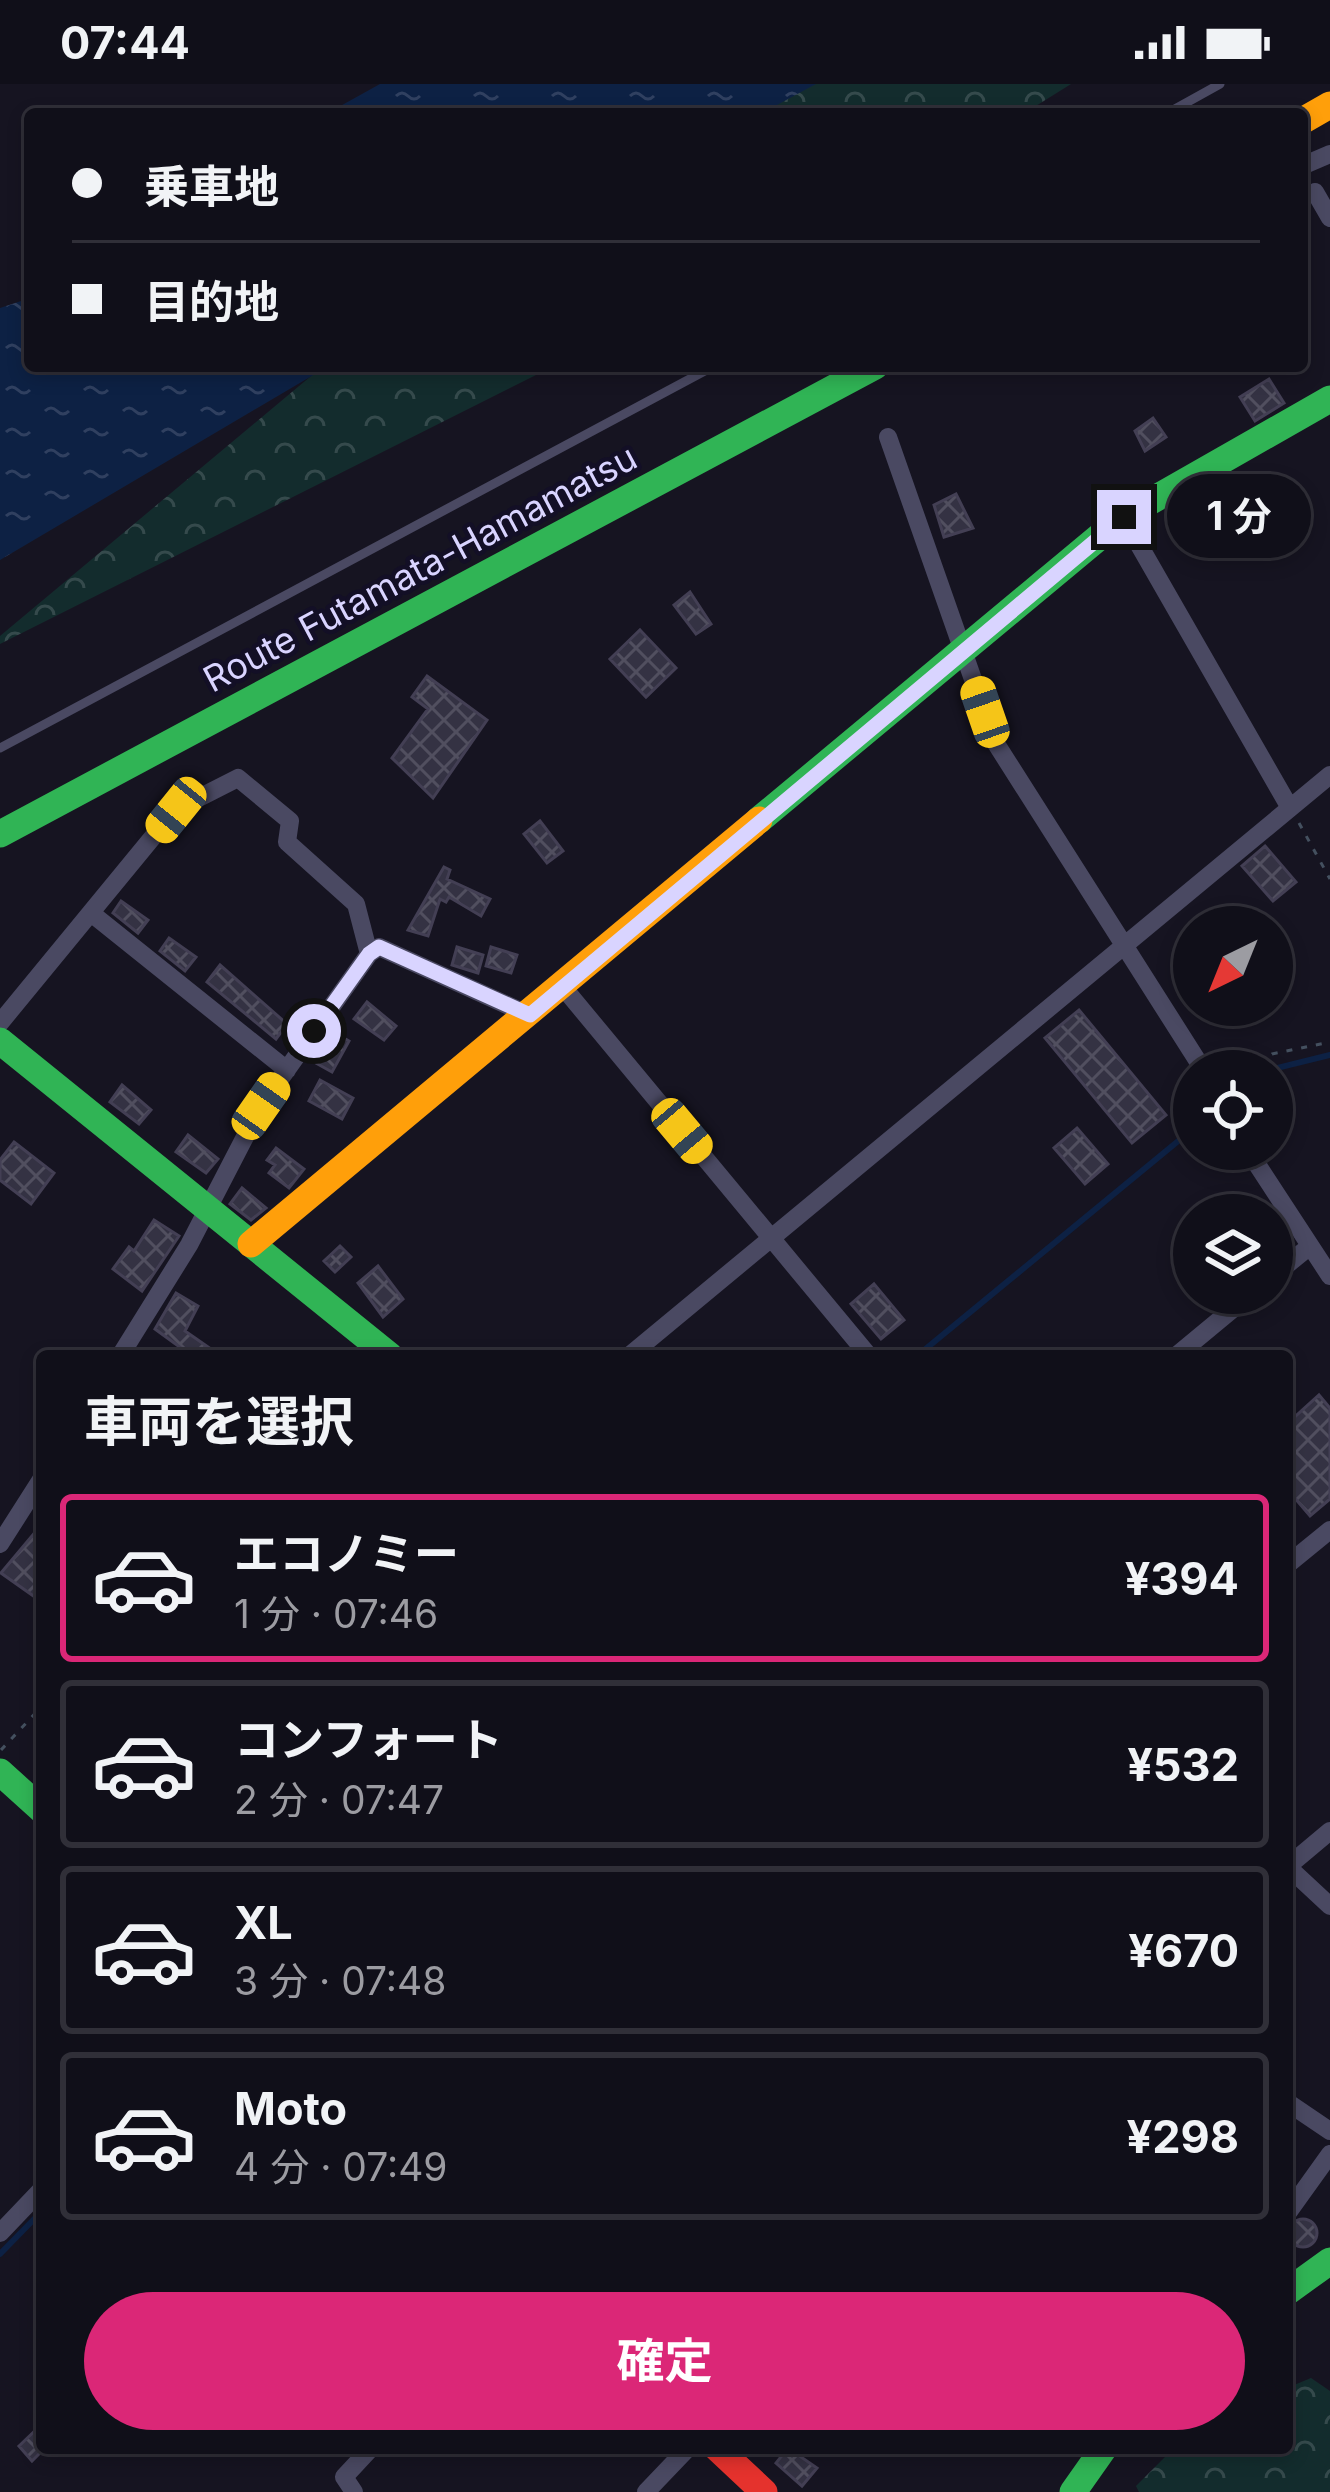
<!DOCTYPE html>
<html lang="ja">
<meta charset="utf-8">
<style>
:root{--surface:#100f19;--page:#191822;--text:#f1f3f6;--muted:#9c9ca2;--line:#302f38;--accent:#db2777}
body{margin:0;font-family:Inter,"Noto Sans JP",sans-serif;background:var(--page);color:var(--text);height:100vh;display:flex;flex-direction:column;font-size:45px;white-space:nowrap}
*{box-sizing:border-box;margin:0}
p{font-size:39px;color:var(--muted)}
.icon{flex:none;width:66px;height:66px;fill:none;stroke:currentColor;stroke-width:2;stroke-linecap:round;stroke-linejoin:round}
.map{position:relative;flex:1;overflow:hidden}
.panel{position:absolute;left:36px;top:1266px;width:1257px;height:1104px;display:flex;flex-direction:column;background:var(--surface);border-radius:12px;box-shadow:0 6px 18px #0003,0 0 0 3px var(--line)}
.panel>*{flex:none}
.top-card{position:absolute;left:24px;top:24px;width:1284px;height:264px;border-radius:12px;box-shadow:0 6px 18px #0003,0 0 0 3px var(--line);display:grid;align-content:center;height:264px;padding:0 48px;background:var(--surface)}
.needle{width:78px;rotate:223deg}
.fabs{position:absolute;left:1173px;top:822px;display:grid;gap:24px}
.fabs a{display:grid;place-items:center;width:120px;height:120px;border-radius:50%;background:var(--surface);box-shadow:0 6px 18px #0003,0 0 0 3px var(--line);font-size:60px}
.end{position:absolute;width:54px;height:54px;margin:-27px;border:15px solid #d9d4ff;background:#111;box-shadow:0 0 0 6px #111}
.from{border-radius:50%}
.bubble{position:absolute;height:84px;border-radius:42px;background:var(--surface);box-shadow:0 6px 18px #0003,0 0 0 3px var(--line);font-size:39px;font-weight:700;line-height:84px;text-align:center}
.car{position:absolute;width:36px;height:72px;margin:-36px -18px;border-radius:15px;box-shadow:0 0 9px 3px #0007;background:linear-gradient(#f5c518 24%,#345 0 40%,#f5c518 0 76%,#345 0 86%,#f5c518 0)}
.top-card b{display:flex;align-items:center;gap:42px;height:114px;font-size:45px}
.top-card b+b{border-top:3px solid var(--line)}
.top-card i{width:30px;height:30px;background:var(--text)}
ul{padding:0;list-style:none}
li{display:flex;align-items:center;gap:36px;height:168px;margin:0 24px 18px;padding:0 24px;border:6px solid var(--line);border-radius:12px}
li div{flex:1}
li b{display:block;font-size:45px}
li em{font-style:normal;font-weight:700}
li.on{border-color:var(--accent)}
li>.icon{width:108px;height:108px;stroke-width:1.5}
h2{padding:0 48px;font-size:54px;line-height:144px}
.primary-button{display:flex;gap:24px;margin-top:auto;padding:24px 48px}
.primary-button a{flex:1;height:138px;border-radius:72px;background:var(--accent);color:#fff;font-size:48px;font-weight:700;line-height:138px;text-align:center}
.status{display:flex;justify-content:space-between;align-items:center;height:84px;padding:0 60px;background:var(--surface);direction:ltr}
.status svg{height:33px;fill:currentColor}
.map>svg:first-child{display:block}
.forest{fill:url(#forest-crowns)}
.water{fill:url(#water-ripples)}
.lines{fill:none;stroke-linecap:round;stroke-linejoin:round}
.stream{stroke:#0d2144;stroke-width:6}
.building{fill:url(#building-cross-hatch);stroke:#433f54;stroke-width:3}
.path{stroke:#44505f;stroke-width:3;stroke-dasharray:6 9;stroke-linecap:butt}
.lane{stroke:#4a4962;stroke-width:9}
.street{stroke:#4a4962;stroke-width:18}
.fast{stroke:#30b455;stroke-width:27}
.slow{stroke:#ff9f0a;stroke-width:27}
.jam{stroke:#e5322d;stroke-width:27}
.route{stroke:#d9d4ff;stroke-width:15}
.labels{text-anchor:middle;stroke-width:9;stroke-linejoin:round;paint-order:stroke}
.street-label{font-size:36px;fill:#d9d4ff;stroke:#130f26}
</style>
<div class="status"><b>07:44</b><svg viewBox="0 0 49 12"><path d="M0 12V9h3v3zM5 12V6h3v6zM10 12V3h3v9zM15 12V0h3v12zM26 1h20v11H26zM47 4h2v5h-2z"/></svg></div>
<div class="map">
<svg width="1330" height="2408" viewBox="0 0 1330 2408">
<defs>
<pattern id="forest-crowns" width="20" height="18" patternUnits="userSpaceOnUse" patternTransform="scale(3)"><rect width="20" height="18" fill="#132c2d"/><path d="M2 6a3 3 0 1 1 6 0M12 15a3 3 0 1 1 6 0" fill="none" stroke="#354a4c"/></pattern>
<pattern id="water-ripples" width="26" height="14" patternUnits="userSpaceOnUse" patternTransform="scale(3)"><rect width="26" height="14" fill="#0d2144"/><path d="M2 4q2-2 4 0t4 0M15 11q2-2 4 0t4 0" fill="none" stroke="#304060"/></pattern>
<pattern id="building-cross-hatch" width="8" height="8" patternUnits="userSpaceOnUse" patternTransform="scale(3)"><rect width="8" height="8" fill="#343243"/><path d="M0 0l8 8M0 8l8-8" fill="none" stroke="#514f5f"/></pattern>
</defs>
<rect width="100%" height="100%" fill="#161421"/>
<path class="forest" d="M807 0H1071L1023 30H759Z
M323 282H554L0 560V552Z
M1311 2294 1330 2307V2408H1139L1136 2402 1174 2364H1287V2304Z"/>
<path class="water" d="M380 0H816L760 30H326Z
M30 214V282H309L315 290 0 476V224Z"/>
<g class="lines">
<path class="stream" d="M1265 987 1330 971
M917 1272 1194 1044
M0 2170 42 2127"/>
</g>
<path class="building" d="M1269 295 1284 319 1255 337 1240 313Z
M1153 334 1166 353 1145 367 1135 347Z
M956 410 973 444 944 453 934 421Z
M690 508 711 540 696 550 674 521Z
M640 546 676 584 646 613 610 575Z
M427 592 487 636 433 714 392 674 428 625 412 613Z
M540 737 563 767 547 779 524 750Z
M1265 762 1296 798 1273 817 1242 782Z
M444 783 450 786 447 795 490 815 481 832 449 813 446 818 440 815 428 852 408 846Z
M121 817 148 836 138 849 113 829Z
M169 854 196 873 185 887 160 867Z
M457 863 483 871 478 889 452 881Z
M491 863 517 871 511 889 486 882Z
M220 881 287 940 276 955 207 898Z
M367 918 396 942 384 956 354 935Z
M1079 926 1166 1031 1132 1059 1045 954Z
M332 947 349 957 332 988 314 978Z
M320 996 353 1014 342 1035 309 1017Z
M122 1001 151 1026 139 1040 110 1018Z
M1077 1044 1108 1080 1085 1100 1054 1064Z
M188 1051 218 1075 206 1089 176 1068Z
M14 1058 54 1089 31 1120 0 1096V1076Z
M276 1064 304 1085 289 1104 269 1089 275 1081 267 1076Z
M242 1104 266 1124 251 1136 230 1120Z
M154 1136 179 1152 142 1207 113 1185 129 1163 134 1167Z
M340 1162 351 1173 335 1188 324 1177Z
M378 1182 403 1215 383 1233 358 1199Z
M874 1200 904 1236 881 1255 851 1220Z
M176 1209 198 1222 185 1247 221 1272H192L155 1245Z
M1319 1311 1330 1324V1415L1310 1432 1287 1405V1340Z
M42 1440V1518L1 1489Z
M1289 2149a14 14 0 1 1 28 0a14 14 0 1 1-28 0Z
M42 2340V2367L32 2377 19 2362Z
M788 2364 817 2384 802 2402 776 2379Z"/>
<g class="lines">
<path class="path" d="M1299 739 1330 795
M1247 987 1272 970 1330 958
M1 1666 42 1622"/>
<path class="lane" d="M1166 30 1220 0
M0 664 714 282"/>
<path class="street" d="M1302 82 1330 70
M1315 108 1330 134
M888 353 995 658 1204 987
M1123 433 1290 724
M91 829 287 986
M563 903 869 1272
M0 939 175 726 238 694 290 737 287 758 356 820 369 870
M1247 1065 1330 1192
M1272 1193 1310 1162
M120 1272 189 1161 261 1022 369 870 379 863 529 931
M629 1272 1330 691
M1176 1272 1252 1209
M0 1460 42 1394
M1287 1481 1330 1446
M1287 1782 1330 1822
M1287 1783 1330 1747
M1287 2018 1330 2047
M1287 2130 1330 2070
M0 2149 42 2105
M354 2408 344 2393 371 2364
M646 2408 688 2364"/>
<path class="fast" d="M759 736 1123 433 1330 315
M0 750 875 282
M0 957 390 1272
M0 1688 42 1726
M1287 2208 1330 2177
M1073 2408 1104 2364"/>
<path class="slow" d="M1302 37 1330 21
M251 1160 759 736"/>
<path class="jam" d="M717 2364 764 2408"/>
</g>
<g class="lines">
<path class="route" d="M314 947 369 870 379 863 530 931 1124 433"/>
</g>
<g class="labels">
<g class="street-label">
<text transform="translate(420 484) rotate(-28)" y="13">Route Futamata-Hamamatsu</text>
</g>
</g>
</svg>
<div class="fabs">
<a><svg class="needle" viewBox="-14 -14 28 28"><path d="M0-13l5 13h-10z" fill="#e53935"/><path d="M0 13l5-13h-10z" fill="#9c9ca2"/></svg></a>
<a><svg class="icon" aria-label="locate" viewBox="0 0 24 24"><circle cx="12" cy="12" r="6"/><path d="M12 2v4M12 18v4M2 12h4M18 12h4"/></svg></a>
<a><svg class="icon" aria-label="layers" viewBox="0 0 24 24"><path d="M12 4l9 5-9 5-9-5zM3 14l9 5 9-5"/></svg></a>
</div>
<i class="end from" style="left:314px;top:947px"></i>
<i class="end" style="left:1124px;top:433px"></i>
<div class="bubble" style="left:1167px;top:390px;width:144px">1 分</div>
<i class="car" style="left:985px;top:628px;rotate:341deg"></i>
<i class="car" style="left:176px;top:726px;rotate:219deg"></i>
<i class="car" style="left:261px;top:1022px;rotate:35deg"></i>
<i class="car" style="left:682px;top:1047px;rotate:140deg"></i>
<div class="top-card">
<b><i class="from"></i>乗車地</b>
<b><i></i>目的地</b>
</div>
<section class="panel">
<h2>車両を選択</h2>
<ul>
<li class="on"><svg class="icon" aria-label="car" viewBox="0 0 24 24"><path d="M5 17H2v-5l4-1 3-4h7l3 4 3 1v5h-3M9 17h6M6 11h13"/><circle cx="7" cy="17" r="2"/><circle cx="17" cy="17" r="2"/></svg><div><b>エコノミー</b><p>1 分 · 07:46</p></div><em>¥394</em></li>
<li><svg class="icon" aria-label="car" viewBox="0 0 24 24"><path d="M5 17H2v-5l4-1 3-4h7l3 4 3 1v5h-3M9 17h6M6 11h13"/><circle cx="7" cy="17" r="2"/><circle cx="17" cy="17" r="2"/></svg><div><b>コンフォート</b><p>2 分 · 07:47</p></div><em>¥532</em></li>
<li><svg class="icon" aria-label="car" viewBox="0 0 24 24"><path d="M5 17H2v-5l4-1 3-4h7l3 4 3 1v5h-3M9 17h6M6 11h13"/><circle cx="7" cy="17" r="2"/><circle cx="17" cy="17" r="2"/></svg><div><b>XL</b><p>3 分 · 07:48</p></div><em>¥670</em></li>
<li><svg class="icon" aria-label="car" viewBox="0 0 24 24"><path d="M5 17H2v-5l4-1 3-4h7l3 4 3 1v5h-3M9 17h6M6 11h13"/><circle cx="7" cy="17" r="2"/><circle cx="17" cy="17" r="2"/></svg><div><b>Moto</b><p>4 分 · 07:49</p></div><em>¥298</em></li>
</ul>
<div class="primary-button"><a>確定</a></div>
</section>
</div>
